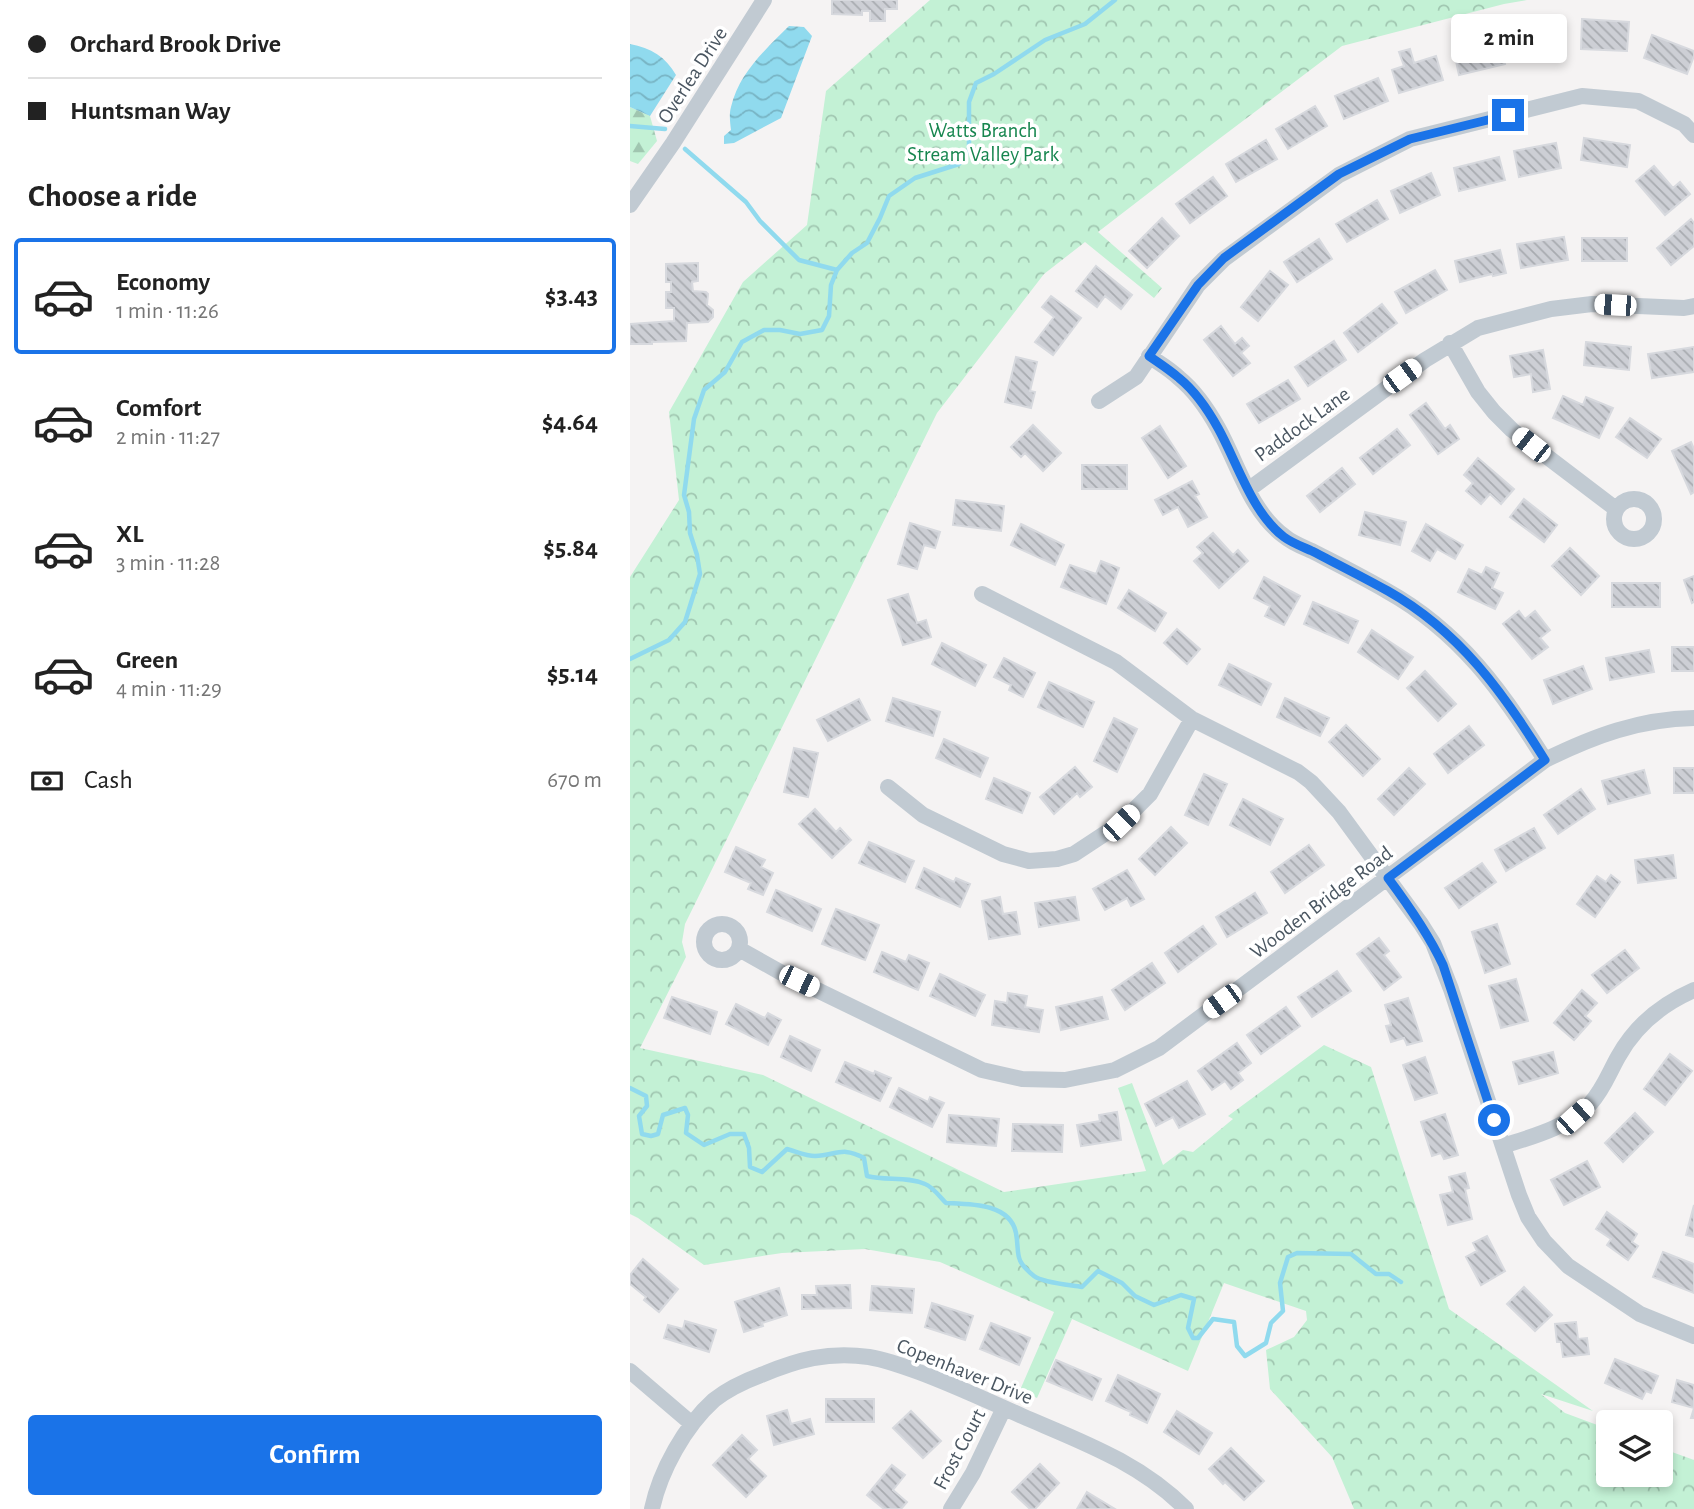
<!DOCTYPE html>
<meta charset="utf-8">
<style>
:root{--surface:#fff;--page:#f6f6f6;--text:#222;--muted:#767676;--line:#e0e0e0;--accent:#1a73e8}
body{margin:0;font-family:"Alegreya Sans",sans-serif;background:var(--page);color:var(--text);height:100vh;display:flex;flex-direction:column;font-size:26px;white-space:nowrap}
*{box-sizing:border-box;margin:0}
p{font-size:23px;color:var(--muted)}
.icon{flex:none;width:38px;height:38px;fill:none;stroke:currentColor;stroke-width:2;stroke-linecap:round;stroke-linejoin:round}
.map{position:relative;flex:1;overflow:hidden}
.sheet{display:flex;flex-direction:column;background:var(--surface);width:630px}
.sheet>*{flex:none}
.guide{display:grid;align-content:center;height:154px;padding:0 28px;background:var(--surface)}
.controls{position:absolute;left:966px;top:1410px;display:grid;gap:14px}
.controls a{display:grid;place-items:center;width:77px;height:77px;border-radius:7px;background:var(--surface);box-shadow:0 4px 10px #0003;font-size:35px}
.end{position:absolute;width:32px;height:32px;margin:-16px;border:9px solid #1a73e8;background:#fff;box-shadow:0 0 0 4px #fff}
.from{border-radius:50%}
.bubble{position:absolute;height:49px;border-radius:7px;background:var(--surface);box-shadow:0 4px 10px #0003;font-size:23px;font-weight:600;line-height:49px;text-align:center}
.car{position:absolute;width:21px;height:42px;margin:-21px -10px;border-radius:9px;box-shadow:0 0 5px 2px #0007;background:linear-gradient(#fff 24%,#345 0 40%,#fff 0 76%,#345 0 86%,#fff 0)}
.guide b{display:flex;align-items:center;gap:24px;height:66px;font-size:26px}
.guide b+b{border-top:2px solid var(--line)}
.guide i{width:18px;height:18px;background:var(--text)}
ul{padding:0;list-style:none}
li{display:flex;align-items:center;gap:21px;height:116px;margin:0 14px 10px;padding:0 14px;border:4px solid transparent;border-radius:7px}
li div{flex:1}
li b{display:block;font-size:26px}
li em{font-style:normal;font-weight:600}
li.current{border-color:var(--accent)}
li>.icon{width:63px;height:63px;stroke-width:1.5}
h2{padding:0 28px;font-size:32px;line-height:84px}
.pay{display:flex;align-items:center;gap:18px;height:77px;padding:0 28px;font-size:26px}
.pay p{margin-inline-start:auto}
.action{display:flex;gap:14px;margin-top:auto;padding:14px 28px}
.action a{flex:1;height:80px;border-radius:7px;background:var(--accent);color:#fff;font-size:28px;font-weight:600;line-height:80px;text-align:center}
main{display:flex;flex:1;min-height:0}
.map>svg:first-child{display:block}
.forest{fill:url(#forest-firs)}
.park{fill:url(#park-crowns)}
.water{fill:url(#water-waves)}
.lines{fill:none;stroke-linecap:round;stroke-linejoin:round}
.stream{stroke:#90daee;stroke-width:4.5}
.building{fill:url(#building-back-hatch);stroke:#d7d9de;stroke-width:2}
.street{stroke:#c1cad2;stroke-width:16}
.route{stroke:#1a73e8;stroke-width:9}
.labels{text-anchor:middle;stroke-width:7;stroke-linejoin:round;paint-order:stroke}
.street-label{font-size:21px;fill:#4a5661;stroke:#fff}
.park-label{font-size:21px;fill:#17864f;stroke:#fff}
</style>
<main>
<section class="sheet">
<div class="guide">
<b><i class="from"></i>Orchard Brook Drive</b>
<b><i></i>Huntsman Way</b>
</div>
<h2>Choose a ride</h2>
<ul>
<li class="current"><svg class="icon" aria-label="car" viewBox="0 0 24 24"><path d="M5 17H2v-5l4-1 3-4h7l3 4 3 1v5h-3M9 17h6M6 11h13"/><circle cx="7" cy="17" r="2"/><circle cx="17" cy="17" r="2"/></svg><div><b>Economy</b><p>1 min · 11:26</p></div><em>$3.43</em></li>
<li><svg class="icon" aria-label="car" viewBox="0 0 24 24"><path d="M5 17H2v-5l4-1 3-4h7l3 4 3 1v5h-3M9 17h6M6 11h13"/><circle cx="7" cy="17" r="2"/><circle cx="17" cy="17" r="2"/></svg><div><b>Comfort</b><p>2 min · 11:27</p></div><em>$4.64</em></li>
<li><svg class="icon" aria-label="car" viewBox="0 0 24 24"><path d="M5 17H2v-5l4-1 3-4h7l3 4 3 1v5h-3M9 17h6M6 11h13"/><circle cx="7" cy="17" r="2"/><circle cx="17" cy="17" r="2"/></svg><div><b>XL</b><p>3 min · 11:28</p></div><em>$5.84</em></li>
<li><svg class="icon" aria-label="car" viewBox="0 0 24 24"><path d="M5 17H2v-5l4-1 3-4h7l3 4 3 1v5h-3M9 17h6M6 11h13"/><circle cx="7" cy="17" r="2"/><circle cx="17" cy="17" r="2"/></svg><div><b>Green</b><p>4 min · 11:29</p></div><em>$5.14</em></li>
</ul>
<div class="pay"><svg class="icon" aria-label="cash" viewBox="0 0 24 24"><path d="M3 7h18v10H3z"/><circle cx="12" cy="12" r="2"/></svg>Cash<p>670 m</p></div>
<div class="action"><a>Confirm</a></div>
</section>
<div class="map">
<svg width="1064" height="1509" viewBox="0 0 1064 1509">
<defs>
<pattern id="forest-firs" width="22" height="20" patternUnits="userSpaceOnUse" patternTransform="scale(1.75)"><rect width="22" height="20" fill="#c3f1d5"/><path d="M5 1l3.5 6h-7zM16 11l3.5 6h-7z" fill="#a0c6b0"/></pattern>
<pattern id="park-crowns" width="20" height="18" patternUnits="userSpaceOnUse" patternTransform="scale(1.75)"><rect width="20" height="18" fill="#c3f1d5"/><path d="M2 6a3 3 0 1 1 6 0M12 15a3 3 0 1 1 6 0" fill="none" stroke="#a0c6b0"/></pattern>
<pattern id="water-waves" width="16" height="10" patternUnits="userSpaceOnUse" patternTransform="scale(1.75)"><rect width="16" height="10" fill="#90daee"/><path d="M0 5q4-4 8 0t8 0" fill="none" stroke="#78b4c4"/></pattern>
<pattern id="building-back-hatch" width="6" height="6" patternUnits="userSpaceOnUse" patternTransform="scale(1.75)"><rect width="6" height="6" fill="#cdcfd5"/><path d="M-1 5l2 2M0 0l6 6M5-1l2 2" fill="none" stroke="#a8abb0"/></pattern>
</defs>
<rect width="100%" height="100%" fill="#f5f3f3"/>
<path class="forest" d="M0 107 20 116 27 141 8 164 0 161Z"/>
<path class="park" d="M300 0H897L874 4 712 46 577 148 468 232 532 288 524 298 455 242 414 274 307 413 55 924 52 942 56 957 10 1048 133 1075 374 1192 516 1171 488 1088 502 1083 533 1165 553 1150 563 1152 603 1119 598 1116 694 1045 741 1067 819 1309 963 1411 911 1394 935 1413 978 1429V1475H1031V1448L1064 1460V1509H724L702 1457 640 1389 636 1350 664 1337 677 1320 676 1311 594 1283 558 1371 442 1319 407 1398 390 1390 424 1312 310 1262 235 1249 152 1253 74 1265 8 1218 0 1214V577L49 500 39 412 113 282 177 225 196 91Z"/>
<path class="water" d="M159 26 174 27 182 36 151 118 104 143 94 144V136L101 130C100 122 99 114 101 107 109 73 135 50 159 26Z
M0 44C21 48 36 57 46 75L20 116 0 107Z"/>
<g class="lines">
<path class="stream" d="M0 126 35 129
M55 149 116 202 130 221 169 260 207 270
M0 659 39 640 55 622 70 574 67 555 60 533 59 512 54 495 64 419 74 390 95 372 112 342 134 330H150L170 334 192 330 199 316 201 285 207 270 222 253 237 243 250 218 259 196 285 178 329 164 339 150V102L346 83 364 74 415 40 455 24 485 0
M0 1088 16 1096 17 1106 9 1116 12 1134 21 1136 28 1134 33 1115 55 1108 58 1115 56 1133 74 1145 100 1134H114L119 1148 120 1167 132 1172 157 1149C165 1151 176 1156 185 1156 207 1155 212 1146 234 1158L237 1176C256 1181 277 1176 295 1184 303 1187 310 1197 316 1203 340 1204 380 1203 386 1233 390 1255 383 1259 404 1276 413 1283 441 1285 452 1287L468 1271 492 1283 505 1296 524 1305 551 1295 564 1299 558 1328 563 1338H568L583 1319 604 1322 607 1346 615 1356 636 1343 641 1323 653 1311 650 1283 658 1257 667 1253 721 1254 746 1274H759L771 1282"/>
</g>
<path class="building" d="M202 0H267V9H255V21H240V11H232V15L202 14Z
M952 19 999 22 997 51 951 49Z
M927 29 931 53 888 60 884 37Z
M1022 35 1064 51V56L1057 74 1014 58Z
M869 42 875 64 829 75 824 52Z
M780 49 784 63 806 56 813 80 769 93 762 70 774 66 769 52Z
M748 78 758 101 714 119 705 96Z
M685 106 697 126 658 149 646 129Z
M954 138 1000 145 997 167 951 160Z
M636 140 647 159 606 182 596 164Z
M926 143 931 168 889 177 884 151Z
M869 157 875 180 829 191 824 168Z
M1024 166 1043 188 1050 182 1060 194 1035 215 1006 181Z
M801 173 810 195 770 213 761 191Z
M583 177 597 196 560 223 546 204Z
M747 200 758 219 717 242 706 224Z
M532 218 549 236 517 268 499 251Z
M1061 219 1064 223V246L1041 265 1027 248Z
M934 237 938 260 891 268 887 244Z
M952 238H997V261H952Z
M689 239 702 259 667 282 654 262Z
M870 250 876 273 863 276 862 274 830 282 825 261Z
M68 263V281L62 282 63 291 76 292 78 294 77 305 83 310V317L78 322 57 323 56 341 22 342V344H0V324L44 321V308H36V292H41V282H36V264Z
M466 266 502 295 491 309 475 296 467 307 446 291Z
M805 270 817 290 776 313 765 292Z
M640 271 658 285 628 321 611 307Z
M421 296 451 318 423 355 405 342 424 317 412 307Z
M752 304 767 323 728 352 714 333Z
M591 326 605 344 612 338 619 346 611 353 620 363 603 376 574 340Z
M704 341 716 360 678 386 665 367Z
M956 342 1001 347 999 370 954 365Z
M1064 347V372L1022 378 1018 354Z
M913 350 920 389 903 392 901 374 884 377 880 356Z
M386 357 407 362 400 391 405 392 401 408 375 402Z
M658 380 670 399 629 423 617 404Z
M933 396 953 405 956 397 983 408 969 438 923 418Z
M796 403 815 429 820 425 829 439 808 454 780 415Z
M1000 418 1031 439 1017 458 986 437Z
M403 425 431 453 413 471 395 453 391 457 381 447Z
M530 426 556 466 538 478 512 438Z
M767 429 780 445 743 474 730 458Z
M1061 442 1064 449V492L1061 494 1042 451Z
M848 458 884 489 871 504 860 494 851 504 836 491 843 483 834 475Z
M452 465H497V489H452Z
M712 468 725 484 690 512 677 496Z
M562 481 569 494 565 496 577 517 558 527 548 507 533 515 525 500Z
M894 499 927 525 914 542 880 517Z
M326 500 374 506 371 531 323 525Z
M735 512 776 522 770 545 729 535Z
M280 523 310 532 305 548 294 545 287 569 268 564Z
M391 524 434 545 425 565 381 545Z
M796 524 833 545 825 559 807 549 800 561 782 551Z
M583 533 603 555 608 550 618 561 589 588 564 561 573 553 567 547Z
M940 548 969 576 951 595 922 566Z
M471 561 489 568 476 604 431 587 440 565 466 574Z
M856 567 869 573 862 588 873 593 865 609 828 592 839 569 852 575Z
M1064 576V602L1062 603 1054 580Z
M634 577 670 596 654 625 635 616 640 606 624 598Z
M982 583H1030V607H982Z
M499 590 536 613 525 631 488 608Z
M278 594 287 623 296 620 301 637 273 645 258 600Z
M683 602 728 621 718 643 674 624Z
M889 611 895 619 905 611 920 630 910 638 918 647 902 659 873 624Z
M547 629 570 649 557 664 534 643Z
M742 630 783 657 768 679 728 652Z
M312 643 356 665 345 686 302 664Z
M1042 647H1064V671H1042Z
M1019 650 1024 672 980 680 976 658Z
M374 658 405 673 393 697 379 690 381 685 364 677Z
M599 664 641 684 631 705 589 685Z
M953 666 962 689 923 704 914 680Z
M795 671 826 704 808 721 777 688Z
M419 682 464 702 453 727 408 707Z
M263 698 310 712 303 736 256 721Z
M655 698 699 718 690 736 647 717Z
M229 699 240 720 198 741 187 720Z
M484 718 507 729 487 772 464 761Z
M716 725 750 759 733 776 699 742Z
M839 726 854 745 818 773 804 754Z
M314 739 358 758 350 777 306 758Z
M164 748 188 753 178 797 154 792Z
M445 767 462 787 450 797 447 793 424 814 410 797Z
M779 768 795 784 764 815 748 799Z
M1044 768H1064V793H1044Z
M1014 770 1020 793 978 804 972 781Z
M574 774 597 784 578 825 555 815Z
M364 778 400 793 392 813 356 799Z
M951 789 965 809 928 834 914 815Z
M613 799 653 819 640 845 600 825Z
M185 809 206 832 210 828 221 840 202 858 169 824Z
M541 827 557 843 525 875 509 859Z
M904 828 915 848 876 871 865 850Z
M239 842 284 861 275 882 229 863Z
M679 845 694 865 655 893 641 872Z
M106 847 135 860 131 867 143 873 133 895 118 889 121 883 95 872Z
M1043 855 1046 878 1008 883 1005 860Z
M852 863 866 882 829 908 815 888Z
M294 868 324 882 326 878 340 884 330 907 286 888Z
M497 870 514 899 501 906 497 898 475 910 463 889Z
M981 875 990 882 965 917 947 904 967 876 976 882Z
M146 890 191 909 182 931 137 912Z
M625 893 637 913 597 937 586 917Z
M370 897 373 914 386 912 390 934 359 939 352 901Z
M445 897 449 920 409 927 405 903Z
M206 909 249 925 235 960 192 944Z
M867 924 880 964 855 973 842 932Z
M573 926 586 944 548 972 535 953Z
M749 938 759 951 754 955 771 977 754 990 727 954Z
M995 950 1009 968 977 993 962 975Z
M252 952 276 962 279 955 299 963 288 990 244 972Z
M522 963 535 983 495 1010 482 990Z
M707 971 721 991 682 1017 668 997Z
M310 974 355 995 345 1016 300 996Z
M886 979 898 1021 871 1028 859 986Z
M952 990 967 1003 955 1016 961 1021 944 1040 924 1023Z
M378 993 397 996 395 1007 413 1010 409 1032 362 1025 365 1001 377 1003Z
M42 997 87 1012 80 1034 34 1018Z
M472 997 478 1019 431 1030 426 1007Z
M778 998 792 1041 777 1045 774 1038 761 1042 756 1026 761 1025 755 1005Z
M106 1004 135 1018 138 1013 151 1020 138 1045 96 1024Z
M656 1007 670 1026 631 1054 617 1035Z
M160 1036 190 1050 181 1071 151 1057Z
M607 1043 621 1063 608 1073 613 1080 601 1089 595 1081 582 1090 568 1071Z
M923 1052 928 1073 889 1084 883 1062Z
M1040 1054 1062 1071 1035 1105 1014 1089Z
M795 1057 807 1093 785 1100 773 1065Z
M215 1062 244 1074 245 1071 261 1078 250 1101 206 1082Z
M557 1081 575 1114 549 1128 543 1117 526 1126 515 1104Z
M269 1088 298 1102 300 1097 314 1103 302 1127 260 1107Z
M487 1112 491 1140 451 1146 447 1125 470 1121 469 1115Z
M1005 1113 1023 1132 993 1162 975 1143Z
M815 1114 828 1155 814 1159 811 1153 802 1156 791 1122Z
M319 1115 369 1119 366 1146 317 1142Z
M383 1124 433 1125 432 1152 382 1151Z
M957 1161 970 1187 934 1205 921 1180Z
M835 1173 839 1188 835 1189 842 1219 818 1225 810 1195 823 1192 819 1177Z
M1064 1205V1237L1056 1235Z
M977 1212 1007 1234 1002 1242 1008 1246 998 1260 977 1245 981 1239 966 1229Z
M857 1236 875 1271 851 1285 836 1257 847 1251 843 1243Z
M1033 1252 1064 1264V1293L1023 1277Z
M13 1259 48 1289 29 1312 14 1300 16 1297 0 1284V1275Z
M220 1285 221 1308 172 1309V1295H187L186 1286Z
M242 1286 284 1289 282 1313 240 1310Z
M894 1287 922 1315 905 1331 877 1304Z
M149 1288 157 1315 132 1323 133 1326 114 1332 105 1302Z
M302 1303 343 1316 335 1340 295 1327Z
M55 1321 86 1330 79 1352 34 1338 38 1325 53 1329Z
M946 1322 948 1339 957 1338 959 1354 933 1357 931 1342H927L925 1324Z
M361 1323 400 1338 389 1365 350 1349Z
M985 1359 1028 1376 1021 1393 1016 1391 1012 1399 975 1383Z
M426 1360 471 1379 462 1400 417 1381Z
M488 1375 530 1394 517 1423 500 1415 501 1412 476 1401Z
M1047 1380 1064 1385V1418H1061L1064 1408 1042 1402Z
M196 1399H244V1422H196Z
M157 1410 161 1424 180 1419 184 1434 144 1445 137 1416Z
M281 1411 311 1441 293 1458 263 1428Z
M547 1411 582 1433 569 1454 534 1432Z
M112 1435 127 1450 118 1459 136 1476 116 1497 83 1465Z
M601 1448 634 1481 614 1500 595 1482 593 1484 579 1469Z
M410 1464 429 1483 405 1509H400L382 1492Z
M262 1465 275 1475 263 1490 277 1502 271 1509H254L237 1495Z
M457 1492 485 1509H447Z"/>
<g class="lines">
<path class="street" d="M0 205 43 143 134 0
M820 343 848 392 864 412 882 430 986 509
M519 356C529 363 540 369 549 378 565 391 578 410 588 428 608 464 620 511 654 536 662 543 673 547 682 551 707 564 733 577 757 591 829 631 873 692 915 760
M469 401 506 377 568 285 594 259 709 175 780 139 952 96 1008 101 1054 124 1064 135
M618 490 795 360 848 328 921 309 962 304 1054 308 1064 306
M984 519a20 20 0 1 1 40 0a20 20 0 1 1-40 0Z
M352 594 486 662 562 719 668 772 681 782 709 812 791 924 803 943 821 989 889 1195 898 1217 914 1241 938 1266 1010 1314 1064 1336
M258 787 293 815 373 854 399 861 427 859 444 854 491 823 520 794 562 719
M74 942a18 18 0 1 1 36 0a18 18 0 1 1-36 0Z
M109 949 150 972 352 1070 392 1079 435 1080 485 1070 529 1048 915 760C964 736 1009 719 1064 718
M873 1146C904 1136 936 1128 960 1104 973 1090 979 1073 988 1057 1005 1026 1032 1004 1064 990
M0 1371 62 1424
M22 1509C30 1471 55 1426 84 1400 98 1389 115 1381 131 1375 167 1360 198 1351 239 1357 256 1360 273 1366 289 1372 324 1385 358 1401 392 1416 452 1442 509 1462 556 1509
M321 1509 343 1473 374 1408"/>
</g>
<g class="lines">
<path class="route" d="M864 1120 813 965C798 933 779 906 758 878L915 760C873 692 829 631 758 591 733 577 707 564 682 551 673 547 662 543 654 537 622 513 607 462 588 428 578 410 565 391 549 378 540 370 529 363 519 356L568 285 594 258 709 174 780 139 878 115"/>
</g>
<g class="labels">
<g class="street-label">
<text transform="translate(62 75) rotate(-57)" y="7">Overlea Drive</text>
<text transform="translate(672 424) rotate(-36)" y="7">Paddock Lane</text>
<text transform="translate(691 902) rotate(-37)" y="7">Wooden Bridge Road</text>
<text transform="translate(335 1371) rotate(22)" y="7">Copenhaver Drive</text>
<text transform="translate(329 1449) rotate(-62)" y="7">Frost Court</text>
</g>
<g class="park-label">
<text x="353" y="137">Watts Branch<tspan x="353" dy="24">Stream Valley Park</tspan></text>
</g>
</g>
</svg>
<div class="controls">
<a><svg class="icon" aria-label="layers" viewBox="0 0 24 24"><path d="M12 4l9 5-9 5-9-5zM3 14l9 5 9-5"/></svg></a>
</div>
<i class="end from" style="left:864px;top:1120px"></i>
<i class="end" style="left:878px;top:115px"></i>
<div class="bubble" style="left:821px;top:14px;width:116px">2 min</div>
<i class="car" style="left:985px;top:305px;rotate:273deg"></i>
<i class="car" style="left:772px;top:376px;rotate:54deg"></i>
<i class="car" style="left:901px;top:445px;rotate:308deg"></i>
<i class="car" style="left:491px;top:823px;rotate:46deg"></i>
<i class="car" style="left:169px;top:981px;rotate:116deg"></i>
<i class="car" style="left:592px;top:1001px;rotate:234deg"></i>
<i class="car" style="left:945px;top:1117px;rotate:48deg"></i>
</div>
</main>
